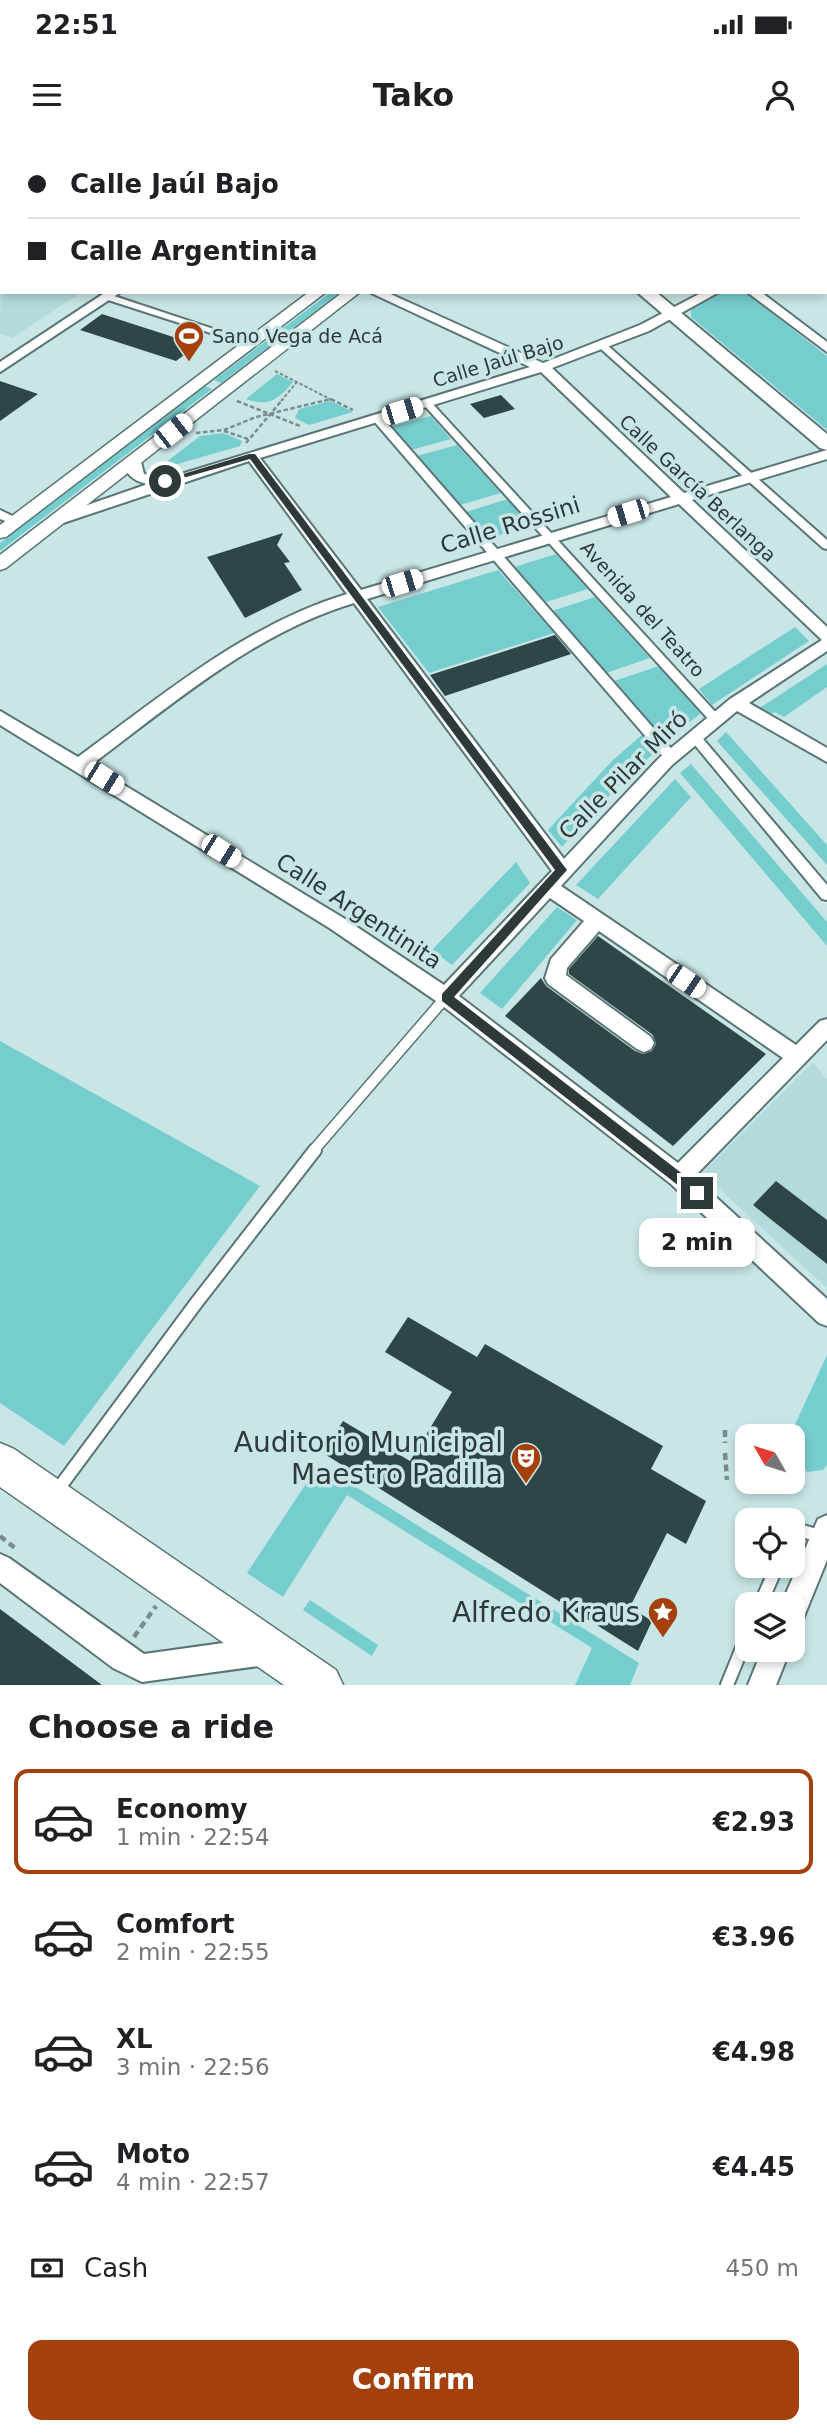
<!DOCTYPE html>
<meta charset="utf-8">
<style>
:root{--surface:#fff;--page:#f6f6f6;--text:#202124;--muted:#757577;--line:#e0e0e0;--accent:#a4400c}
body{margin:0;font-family:"DejaVu Sans",sans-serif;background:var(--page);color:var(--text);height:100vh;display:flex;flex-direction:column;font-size:26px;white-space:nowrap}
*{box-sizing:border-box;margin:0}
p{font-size:23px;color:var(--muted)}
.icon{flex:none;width:38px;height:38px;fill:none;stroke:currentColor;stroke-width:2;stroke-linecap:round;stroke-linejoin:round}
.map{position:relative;height:1545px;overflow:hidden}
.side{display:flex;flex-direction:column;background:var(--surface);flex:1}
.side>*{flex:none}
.banner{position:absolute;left:0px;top:0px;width:828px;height:154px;box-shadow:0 4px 10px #0003;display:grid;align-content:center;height:154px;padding:0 28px;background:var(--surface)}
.needle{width:46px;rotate:309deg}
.buttons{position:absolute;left:735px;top:1284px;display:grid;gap:14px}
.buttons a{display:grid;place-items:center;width:70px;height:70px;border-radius:14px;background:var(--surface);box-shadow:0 4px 10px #0003;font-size:35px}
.end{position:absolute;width:32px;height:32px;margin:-16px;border:9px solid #2e3939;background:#fff;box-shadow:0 0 0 4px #fff}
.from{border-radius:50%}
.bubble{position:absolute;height:49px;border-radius:14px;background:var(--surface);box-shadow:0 4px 10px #0003;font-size:23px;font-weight:700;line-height:49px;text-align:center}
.car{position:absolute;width:21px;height:42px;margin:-21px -10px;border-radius:9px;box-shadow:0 0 5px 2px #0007;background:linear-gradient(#fff 24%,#345 0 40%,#fff 0 76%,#345 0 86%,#fff 0)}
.banner b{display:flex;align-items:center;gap:24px;height:66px;font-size:26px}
.banner b+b{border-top:2px solid var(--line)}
.banner i{width:18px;height:18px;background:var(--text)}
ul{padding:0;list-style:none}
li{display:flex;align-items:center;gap:21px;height:105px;margin:0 14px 10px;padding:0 14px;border:4px solid transparent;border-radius:14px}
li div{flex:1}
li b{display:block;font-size:26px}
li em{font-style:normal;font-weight:700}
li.active{border-color:var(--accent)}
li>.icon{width:63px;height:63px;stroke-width:1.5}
h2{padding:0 28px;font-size:32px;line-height:84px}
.pay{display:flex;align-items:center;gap:18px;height:77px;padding:0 28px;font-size:26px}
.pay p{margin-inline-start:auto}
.button{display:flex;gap:14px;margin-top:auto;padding:14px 28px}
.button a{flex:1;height:80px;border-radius:14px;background:var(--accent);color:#fff;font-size:28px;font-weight:700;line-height:80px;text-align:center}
.status{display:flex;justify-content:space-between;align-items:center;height:49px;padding:0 35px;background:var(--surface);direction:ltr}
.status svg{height:19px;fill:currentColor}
header{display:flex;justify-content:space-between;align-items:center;height:91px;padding:0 28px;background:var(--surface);font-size:32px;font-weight:700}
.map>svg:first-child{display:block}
.built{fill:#b4dbdb}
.green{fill:#76cdce}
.building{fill:#2e4647}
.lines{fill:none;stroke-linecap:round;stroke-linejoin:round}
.service-far2-casing{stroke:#5b7575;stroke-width:8}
.service-far1-casing{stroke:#5b7575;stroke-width:13}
.service-casing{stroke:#5b7575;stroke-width:16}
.pedestrian-casing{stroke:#5b7575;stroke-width:4}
.minor-casing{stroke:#5b7575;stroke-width:4}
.tertiary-casing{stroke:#5b7575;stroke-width:3}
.secondary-casing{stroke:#5b7575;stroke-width:4}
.primary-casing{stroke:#5b7575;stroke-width:3}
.path-far2{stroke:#7a8d8d;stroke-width:2;stroke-dasharray:3.5 2;stroke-linecap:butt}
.path-far1{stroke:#7a8d8d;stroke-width:2.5;stroke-dasharray:4.5 2.5;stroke-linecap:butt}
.path{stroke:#7a8d8d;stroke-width:4.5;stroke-dasharray:7 4.5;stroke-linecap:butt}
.service-far2{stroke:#fff;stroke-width:6}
.service-far1{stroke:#fff;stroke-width:10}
.service{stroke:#fff;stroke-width:12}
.pedestrian{fill:#fff;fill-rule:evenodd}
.minor{fill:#fff;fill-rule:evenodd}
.tertiary{fill:#fff;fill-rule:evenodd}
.secondary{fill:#fff;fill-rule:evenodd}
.primary{fill:#fff;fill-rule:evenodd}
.route{fill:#2e3939}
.labels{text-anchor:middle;stroke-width:7;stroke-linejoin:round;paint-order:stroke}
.far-poi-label{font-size:19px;fill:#2e3939;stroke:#c9e6e6;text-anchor:start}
.far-street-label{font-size:19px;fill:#2e3939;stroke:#c9e6e6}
.street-label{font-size:23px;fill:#2e3939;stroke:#c9e6e6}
.near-poi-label{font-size:28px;fill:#2e3939;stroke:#c9e6e6;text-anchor:end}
</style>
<div class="status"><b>22:51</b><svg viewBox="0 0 49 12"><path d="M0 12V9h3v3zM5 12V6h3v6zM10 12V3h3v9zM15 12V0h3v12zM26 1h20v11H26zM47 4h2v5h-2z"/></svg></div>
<header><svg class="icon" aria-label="menu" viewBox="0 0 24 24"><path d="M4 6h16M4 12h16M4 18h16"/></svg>Tako<svg class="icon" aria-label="person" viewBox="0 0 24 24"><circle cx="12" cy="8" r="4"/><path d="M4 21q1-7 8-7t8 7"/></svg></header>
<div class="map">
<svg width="827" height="1545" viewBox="0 0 827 1545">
<rect width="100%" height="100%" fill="#c9e6e6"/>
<path class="built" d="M2 34V152H82L12 198 0 194Z
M813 922 827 939V1148L702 1033Z"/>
<path class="green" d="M331 152H340L221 243 214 240Z
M720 152H745L827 216V290L691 177V170Z
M277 234 293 242C278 260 268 267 246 259Z
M205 246 212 249 0 411V403Z
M331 261 353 272 309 285 295 278 299 269Z
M431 276 451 299 411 310 391 287Z
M223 293 242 301 240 306 164 328 161 326 200 296Z
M457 305 501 353 460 365 417 316Z
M508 359 531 385 489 398 466 372Z
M556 414 588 449 546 462 514 427Z
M498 430 554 493 429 533 378 467Z
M595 457 650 518 606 533 552 471Z
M795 487 809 501 712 565 699 549Z
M827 524V547L784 577 774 572 769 576 758 569Z
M659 526 701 573 666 601 614 541Z
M726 592 827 705V725L717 601Z
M643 594 656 611 621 643 562 707 548 690 613 620Z
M691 624 827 782V806L680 633Z
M675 639 691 657 598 759 576 745Z
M516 722 530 743 452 825 432 810Z
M557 767 577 780 502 869 480 853Z
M0 901 260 1046 64 1306 0 1263Z
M827 1215V1325L823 1330 807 1332 793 1315 792 1291Z
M319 1324 639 1523 630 1545H575L592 1508 347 1355 283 1457 247 1433Z
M310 1460 378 1505 372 1516 303 1470Z"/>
<path class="building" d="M102 174 198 205 176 221 80 190Z
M0 241 38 254 0 281Z
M501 255 515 269 484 278 470 264Z
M283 393 277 405 290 422 284 423 302 450 245 478 207 417Z
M555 495 571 514 445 556 430 535Z
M598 796 766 914 673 1006 505 876 541 838 546 846 635 911 643 914 652 911 656 904 653 895 569 834V829Z
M776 1041 827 1080V1124L753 1065Z
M408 1177 477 1217 485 1204 663 1306 651 1329 706 1361 686 1404 667 1393 630 1467 652 1481 638 1511 323 1313 343 1281 410 1321 452 1252 385 1212Z
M0 1469 102 1545H0Z"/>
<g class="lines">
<g class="service-far2-casing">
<path id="service-far2" d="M378 0 384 2
M439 0 445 2"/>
</g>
<g class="service-far1-casing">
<path id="service-far1" d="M313 1011 446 857"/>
</g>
<g class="service-casing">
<path id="service" d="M56 1352 197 1162 315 1010
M793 1388 822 1397
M760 1465 777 1426
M727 1545 747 1496"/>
</g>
<g class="pedestrian-casing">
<path id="pedestrian" d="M105 155H111L256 203 248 205 105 159Z
M601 205H607L827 400V409L823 408 601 209Z
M424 261H430L719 576 721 579 719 582H711L424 265Z
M377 275 381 276 676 614 677 617 676 620H666L373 280V276Z
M694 592 698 593 827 745V760L822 759 690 599 688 596Z"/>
</g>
<g class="minor-casing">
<path id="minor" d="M42 0H55L41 2Z
M104 0H118L119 2H105Z
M339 0H351L338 2Z
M528 0H541L527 2Z
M560 0H572L559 2Z
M0 23H2L0 30Z
M827 46V53H826V46Z
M106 152H121L0 232V222Z
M369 152H386L543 223 640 185 703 152H719L649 191 552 228 684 353 827 310V319L692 360 827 487V511L749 563 827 608V622L737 571 672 625 561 746 796 905 820 881 827 879V900L694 1037 827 1159V1186L819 1183 671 1044 439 863 331 789 0 585V571L78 617C163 555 245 485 347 454L249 321 63 383 58 384 51 380 53 377 148 344C139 342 133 340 127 332L130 318H140L144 334 168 338 530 227ZM541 232 671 357 361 450 260 318ZM679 364 822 500 730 559 660 617 564 719 367 459ZM354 463 552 731 444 845 345 779 91 625C173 564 254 493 354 463ZM550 758 584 781 551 819 545 838 548 844 637 909 644 912 651 909 654 903 651 897 566 835 567 828 599 791 783 918 678 1023 459 856Z
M747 152H761L827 202V212Z
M0 370 23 381 16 385 0 379Z
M827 1375V1420L803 1479 793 1483V1465H781L818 1379Z
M0 1414 9 1418 144 1514 266 1497 276 1501 280 1511 276 1521 266 1525 142 1542 113 1528 0 1443Z
M762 1510H790L776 1545H748Z"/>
</g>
<g class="tertiary-casing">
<path id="tertiary" d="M309 152H326L6 397 0 398V385Z
M343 152H360L6 428 0 430V415Z"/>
</g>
<g class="secondary-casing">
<path id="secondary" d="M403 0H422L423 2H404Z
M637 152H656L827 294V310L820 308Z"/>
</g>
<g class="primary-casing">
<path id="primary" d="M0 1303 14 1309 336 1530 343 1545H284L0 1347Z"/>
</g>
<path class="path-far2" d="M275 231 334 261
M281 261 297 242
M324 261 331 259"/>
<path class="path-far1" d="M331 259 353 270
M237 261 300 286
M224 291 248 299
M196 293 224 290 256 277 331 259
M246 303 283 259"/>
<path class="path" d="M725 1290V1303
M725 1313 727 1340
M0 1396 15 1408
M134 1497 156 1466"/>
<use href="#service-far2" class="service-far2"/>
<use href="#service-far1" class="service-far1"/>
<use href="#service" class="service"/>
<use href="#pedestrian" class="pedestrian"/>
<use href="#minor" class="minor"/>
<use href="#tertiary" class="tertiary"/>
<use href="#secondary" class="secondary"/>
<use href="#primary" class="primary"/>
</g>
<path class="route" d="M249 314H255L567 730 454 857 702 1049V1057H693L442 861V854L555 730 250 319 165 343 160 341Z"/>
<defs>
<g id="stadium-pin" transform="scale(1.575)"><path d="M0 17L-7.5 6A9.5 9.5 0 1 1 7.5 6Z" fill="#a4400c" stroke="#c9e6e6"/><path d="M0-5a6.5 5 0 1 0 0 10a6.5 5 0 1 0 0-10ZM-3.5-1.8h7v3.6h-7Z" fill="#fff"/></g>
<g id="theatre-pin" transform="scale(1.575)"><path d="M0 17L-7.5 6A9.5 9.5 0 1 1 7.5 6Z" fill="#a4400c" stroke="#c9e6e6"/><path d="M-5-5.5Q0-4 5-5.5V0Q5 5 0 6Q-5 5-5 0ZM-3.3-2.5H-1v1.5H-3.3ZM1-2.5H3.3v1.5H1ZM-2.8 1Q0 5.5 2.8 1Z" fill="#fff"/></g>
<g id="sight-pin" transform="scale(1.575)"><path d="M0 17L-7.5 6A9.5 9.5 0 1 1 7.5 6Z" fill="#a4400c" stroke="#c9e6e6"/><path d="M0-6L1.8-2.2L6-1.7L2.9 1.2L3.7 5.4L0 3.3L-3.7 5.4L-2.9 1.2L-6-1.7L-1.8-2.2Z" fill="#fff"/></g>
</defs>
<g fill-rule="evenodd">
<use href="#stadium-pin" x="189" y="196"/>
<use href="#theatre-pin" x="526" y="1318"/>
<use href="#sight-pin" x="663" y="1472"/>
</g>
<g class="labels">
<g class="far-poi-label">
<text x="212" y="203">Sano Vega de Acá</text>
</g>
<g class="far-street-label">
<text transform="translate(498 221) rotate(-17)" y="7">Calle Jaúl Bajo</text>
<text transform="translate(698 348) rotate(43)" y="7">Calle García Berlanga</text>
<text transform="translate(643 469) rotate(48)" y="7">Avenida del Teatro</text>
</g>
<g class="street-label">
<text transform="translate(510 385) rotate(-17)" y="8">Calle Rossini</text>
<text transform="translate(623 635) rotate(-45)" y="8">Calle Pilar Miró</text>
<text transform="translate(359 771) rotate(33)" y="8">Calle Argentinita</text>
</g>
<g class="near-poi-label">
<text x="503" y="1312">Auditorio Municipal<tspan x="503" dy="32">Maestro Padilla</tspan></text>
<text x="640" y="1482">Alfredo Kraus</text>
</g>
</g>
</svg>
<div class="buttons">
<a><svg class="needle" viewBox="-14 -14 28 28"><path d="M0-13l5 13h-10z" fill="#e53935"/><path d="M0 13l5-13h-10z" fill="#757577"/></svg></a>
<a><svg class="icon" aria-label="locate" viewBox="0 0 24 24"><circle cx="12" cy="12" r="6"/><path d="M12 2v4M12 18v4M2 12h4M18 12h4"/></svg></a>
<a><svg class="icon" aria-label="layers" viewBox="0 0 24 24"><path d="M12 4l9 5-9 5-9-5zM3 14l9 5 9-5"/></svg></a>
</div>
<i class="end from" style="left:165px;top:341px"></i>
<i class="end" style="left:697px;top:1053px"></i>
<div class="bubble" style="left:639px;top:1078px;width:116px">2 min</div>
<i class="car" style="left:402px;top:271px;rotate:73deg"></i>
<i class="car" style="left:173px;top:291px;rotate:52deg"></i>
<i class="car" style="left:628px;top:373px;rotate:253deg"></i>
<i class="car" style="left:402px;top:443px;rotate:73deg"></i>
<i class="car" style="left:104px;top:638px;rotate:122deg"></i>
<i class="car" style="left:221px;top:711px;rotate:122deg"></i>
<i class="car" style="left:686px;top:841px;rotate:124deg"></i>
<div class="banner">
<b><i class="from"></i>Calle Jaúl Bajo</b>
<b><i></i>Calle Argentinita</b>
</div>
</div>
<section class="side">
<h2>Choose a ride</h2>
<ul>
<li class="active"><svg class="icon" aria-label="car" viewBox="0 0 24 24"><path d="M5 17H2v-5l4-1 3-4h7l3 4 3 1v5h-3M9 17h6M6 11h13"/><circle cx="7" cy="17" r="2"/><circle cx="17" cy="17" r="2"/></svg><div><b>Economy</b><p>1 min · 22:54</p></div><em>€2.93</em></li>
<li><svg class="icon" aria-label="car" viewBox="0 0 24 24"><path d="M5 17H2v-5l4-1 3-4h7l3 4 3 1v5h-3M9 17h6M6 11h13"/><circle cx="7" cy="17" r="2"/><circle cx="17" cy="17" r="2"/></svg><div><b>Comfort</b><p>2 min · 22:55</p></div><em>€3.96</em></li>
<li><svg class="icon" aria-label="car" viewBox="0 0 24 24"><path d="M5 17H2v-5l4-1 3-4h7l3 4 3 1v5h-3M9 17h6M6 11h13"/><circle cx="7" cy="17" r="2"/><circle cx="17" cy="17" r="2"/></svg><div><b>XL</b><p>3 min · 22:56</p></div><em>€4.98</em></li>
<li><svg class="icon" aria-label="car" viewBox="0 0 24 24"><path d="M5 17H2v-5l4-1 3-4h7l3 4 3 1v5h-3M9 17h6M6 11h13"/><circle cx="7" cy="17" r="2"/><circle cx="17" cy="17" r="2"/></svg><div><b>Moto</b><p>4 min · 22:57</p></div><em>€4.45</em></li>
</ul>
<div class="pay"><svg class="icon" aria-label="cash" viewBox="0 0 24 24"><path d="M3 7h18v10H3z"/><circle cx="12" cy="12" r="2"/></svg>Cash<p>450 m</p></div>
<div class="button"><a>Confirm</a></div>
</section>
